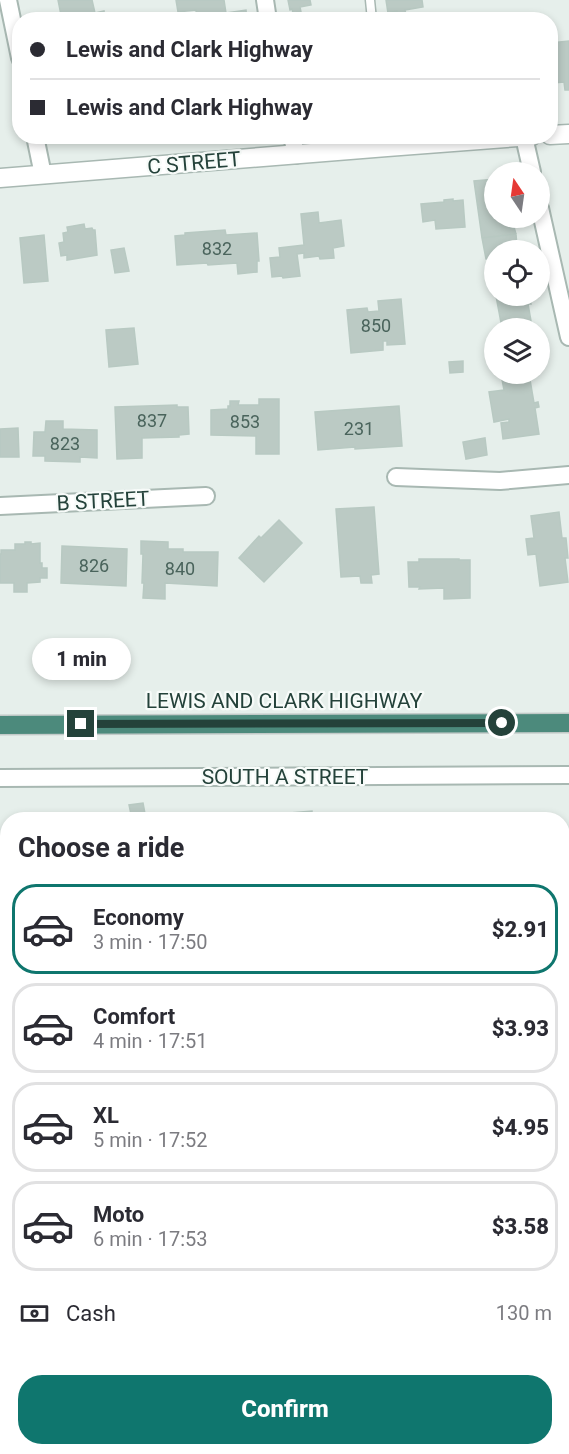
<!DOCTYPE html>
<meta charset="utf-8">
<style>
:root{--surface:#fff;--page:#f7f7f7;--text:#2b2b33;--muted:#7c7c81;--line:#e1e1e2;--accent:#0f766e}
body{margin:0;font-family:Roboto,sans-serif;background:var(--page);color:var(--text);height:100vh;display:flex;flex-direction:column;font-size:22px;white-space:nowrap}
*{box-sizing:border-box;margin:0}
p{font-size:20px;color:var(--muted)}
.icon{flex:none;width:33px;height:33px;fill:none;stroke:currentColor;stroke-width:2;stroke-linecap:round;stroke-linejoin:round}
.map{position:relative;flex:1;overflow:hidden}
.sheet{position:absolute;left:0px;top:812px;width:570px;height:644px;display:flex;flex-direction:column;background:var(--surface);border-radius:24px 24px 0 0;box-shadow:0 3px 9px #0003}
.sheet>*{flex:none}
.guide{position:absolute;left:12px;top:12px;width:546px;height:132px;border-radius:24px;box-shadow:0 3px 9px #0003;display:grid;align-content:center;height:132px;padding:0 18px;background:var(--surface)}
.needle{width:39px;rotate:347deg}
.controls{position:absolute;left:484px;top:162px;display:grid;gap:12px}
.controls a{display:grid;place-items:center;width:66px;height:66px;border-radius:50%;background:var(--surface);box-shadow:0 3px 9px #0003;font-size:30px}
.end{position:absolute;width:27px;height:27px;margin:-14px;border:8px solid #24423a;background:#fff;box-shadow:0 0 0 3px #fff}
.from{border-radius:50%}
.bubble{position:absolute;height:42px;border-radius:21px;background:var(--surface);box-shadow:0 3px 9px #0003;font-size:20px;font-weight:800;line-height:42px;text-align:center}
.guide b{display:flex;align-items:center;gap:21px;height:57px;font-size:22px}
.guide b+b{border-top:2px solid var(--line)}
.guide i{width:15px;height:15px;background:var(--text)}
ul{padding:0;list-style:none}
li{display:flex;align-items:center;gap:18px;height:90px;margin:0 12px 9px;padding:0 6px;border:3px solid var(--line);border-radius:24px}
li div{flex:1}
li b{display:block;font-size:22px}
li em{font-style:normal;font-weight:800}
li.current{border-color:var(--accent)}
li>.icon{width:54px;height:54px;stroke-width:1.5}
h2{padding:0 18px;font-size:27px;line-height:72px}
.pay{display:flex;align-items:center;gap:15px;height:66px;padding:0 18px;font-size:22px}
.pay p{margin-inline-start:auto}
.cta{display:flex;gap:12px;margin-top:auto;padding:12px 18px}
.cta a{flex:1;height:69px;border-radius:24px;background:var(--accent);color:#fff;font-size:24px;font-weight:800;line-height:69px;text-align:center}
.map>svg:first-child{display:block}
.water{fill:#8ec9d4}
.building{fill:#bbcac4;stroke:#b8c9c2;stroke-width:1.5}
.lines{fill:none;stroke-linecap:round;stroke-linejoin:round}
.service-casing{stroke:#a8b8b2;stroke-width:11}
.minor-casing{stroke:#a8b8b2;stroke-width:20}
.tertiary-casing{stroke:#a8b8b2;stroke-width:21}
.trunk-casing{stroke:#c2cac8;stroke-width:21}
.service{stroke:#fff;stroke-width:8}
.minor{stroke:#fff;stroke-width:16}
.tertiary{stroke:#fff;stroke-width:18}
.trunk{stroke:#4c8a7c;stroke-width:18}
.route{stroke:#24423a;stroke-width:8}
.labels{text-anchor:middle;stroke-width:4.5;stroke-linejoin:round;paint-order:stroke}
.number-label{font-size:18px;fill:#4a645c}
.street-label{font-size:21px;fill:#24423a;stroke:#f7fbf9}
</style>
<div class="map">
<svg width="569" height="1454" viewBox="0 0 569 1454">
<rect width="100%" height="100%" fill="#e6efeb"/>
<path class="water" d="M563 1163H569V1454H0V1212L7 1209 8 1448H562Z"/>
<path class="building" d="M58 0H92L95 13 104 11 105 20H62Z
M176 0H224L226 13 246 10 247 20H197L196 10 178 12Z
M288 0H310L311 5 300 7 301 12 293 13 292 9 290 10Z
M386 0H422L423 7 405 10 406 15 398 16 397 11 388 13Z
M569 41V90H565L564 82 554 83 551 43Z
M495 179V218H509L510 228 514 227 516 234 482 238 474 181Z
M453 199V201L463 200 465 227 436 229 435 220 423 222 421 204 444 202V200Z
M318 212 319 223 341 220 344 246 333 248 334 258 320 259 319 256 304 258V253L297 254 300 276 283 278 282 276 272 277 270 258 280 257 279 248 304 245 301 214Z
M84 224 85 229 92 228 93 230H95L97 255 67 260V255L61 256 59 243 64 242 63 233 68 232 67 227Z
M225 230 226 235 257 233 259 261H257V272L238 274 237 263 208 265 207 263 177 265 175 236 185 235V233Z
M516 234 517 247 513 248V250H495V258L486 259 482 238Z
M44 235 48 281 24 283 20 238Z
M124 248 129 271 115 273 111 250Z
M496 296H529L531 304H528L531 321 527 322 528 328H502Z
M401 299 405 344 387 345V341H383V350L351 353 347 310 367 308 368 312 379 311 378 301Z
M134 328 138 364 109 367 106 330Z
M463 361V372L450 373 449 362Z
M501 374H529L534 403 538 402 539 407 535 408 539 434 503 439 501 423 509 422V419L494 422 489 392 504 390Z
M259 399H279V454H256V436L211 435V410L228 409V406H230V401H239L238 405H259Z
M177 405V407H188L189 434 179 435V437L142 438V458L117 459 115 407Z
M399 406 402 446 355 449V447L318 450 315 412Z
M46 421H63V429L97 430V458L80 457V462L45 461V456H33L34 432H45Z
M18 428 19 457H0V429Z
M485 438 487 455 466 459 463 442Z
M374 507 379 574 371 575 372 583H361L360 576 341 577 336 509Z
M559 512 562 538H566L568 558H565L568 582 540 586 536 554 528 555 526 539 534 538 531 516Z
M279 520 302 543 264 582 239 558 259 536 261 538Z
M141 541 168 542V549H183V552H218L217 586 165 583V599L143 598 144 583H142L143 554H141Z
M25 542H31V544L40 543V563H42V568H47V578H40V582L27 583V592H14V583H0V554H1V550H15V544H25Z
M62 546 127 549 126 586 61 583Z
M419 559H459V560H470V598L444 599V588L419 589 420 587H409L408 562H419Z
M143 803 146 819H132L129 805Z
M312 811V819H290V813Z
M564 832 569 858 562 859V833Z
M8 900V956L0 936V908L3 907 1 902Z"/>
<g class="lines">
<g class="service-casing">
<path id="service" d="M370 0 372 20"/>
</g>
<g class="minor-casing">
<path id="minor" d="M8 0 20 58
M265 0 268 20
M35 136 43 175
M292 136 296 155
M524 137 532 172
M540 208 569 337
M396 477 500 481 569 475
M0 506 206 496
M0 778 569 775"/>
</g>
<g class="tertiary-casing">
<path id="tertiary" d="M550 135 569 134
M0 178 387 147 532 136"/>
</g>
<g class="trunk-casing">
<path id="trunk" d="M0 725 569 723"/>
</g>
<use href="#service" class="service"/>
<use href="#minor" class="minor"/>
<use href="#tertiary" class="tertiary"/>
<use href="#trunk" class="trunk"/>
</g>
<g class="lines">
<path class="route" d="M81 724 502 723"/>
</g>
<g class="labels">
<g class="number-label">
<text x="217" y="255">832</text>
<text x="376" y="332">850</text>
<text x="152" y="427">837</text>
<text x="245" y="428">853</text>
<text x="359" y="435">231</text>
<text x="65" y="450">823</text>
<text x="94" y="572">826</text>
<text x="180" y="575">840</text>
</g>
<g class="street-label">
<text transform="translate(194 163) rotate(-5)" y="7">C STREET</text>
<text transform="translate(103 501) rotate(-3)" y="7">B STREET</text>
<text x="284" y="708">LEWIS AND CLARK HIGHWAY</text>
<text x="285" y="784">SOUTH A STREET</text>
</g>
</g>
</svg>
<div class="controls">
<a><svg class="needle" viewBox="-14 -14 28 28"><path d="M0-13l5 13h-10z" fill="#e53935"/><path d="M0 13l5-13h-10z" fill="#7c7c81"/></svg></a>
<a><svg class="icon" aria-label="locate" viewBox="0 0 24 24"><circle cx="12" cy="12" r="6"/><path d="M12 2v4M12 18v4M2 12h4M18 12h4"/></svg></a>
<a><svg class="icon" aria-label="layers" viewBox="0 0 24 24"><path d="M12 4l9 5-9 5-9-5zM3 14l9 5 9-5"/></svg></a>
</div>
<i class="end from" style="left:502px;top:723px"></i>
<i class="end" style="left:81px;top:724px"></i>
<div class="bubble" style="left:32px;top:638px;width:99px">1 min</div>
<div class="guide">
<b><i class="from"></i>Lewis and Clark Highway</b>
<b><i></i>Lewis and Clark Highway</b>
</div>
<section class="sheet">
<h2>Choose a ride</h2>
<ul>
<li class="current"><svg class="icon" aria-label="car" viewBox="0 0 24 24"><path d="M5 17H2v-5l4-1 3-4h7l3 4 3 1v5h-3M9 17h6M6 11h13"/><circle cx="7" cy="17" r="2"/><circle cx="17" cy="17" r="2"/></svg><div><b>Economy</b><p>3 min · 17:50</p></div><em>$2.91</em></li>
<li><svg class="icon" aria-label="car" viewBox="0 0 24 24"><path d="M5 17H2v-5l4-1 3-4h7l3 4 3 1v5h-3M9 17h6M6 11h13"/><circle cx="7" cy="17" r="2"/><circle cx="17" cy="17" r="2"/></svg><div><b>Comfort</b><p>4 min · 17:51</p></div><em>$3.93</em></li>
<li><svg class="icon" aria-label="car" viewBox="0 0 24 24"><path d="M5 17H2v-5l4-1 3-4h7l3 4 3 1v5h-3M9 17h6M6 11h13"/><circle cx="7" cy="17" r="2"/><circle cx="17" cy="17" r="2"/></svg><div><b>XL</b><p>5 min · 17:52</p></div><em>$4.95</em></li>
<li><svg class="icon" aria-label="car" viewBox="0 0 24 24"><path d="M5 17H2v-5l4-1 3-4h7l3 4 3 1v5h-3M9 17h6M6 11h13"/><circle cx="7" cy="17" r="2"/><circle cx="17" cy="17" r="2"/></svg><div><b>Moto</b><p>6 min · 17:53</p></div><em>$3.58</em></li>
</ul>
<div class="pay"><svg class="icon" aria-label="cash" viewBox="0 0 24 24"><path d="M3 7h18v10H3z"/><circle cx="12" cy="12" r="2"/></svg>Cash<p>130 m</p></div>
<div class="cta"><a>Confirm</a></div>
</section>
</div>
